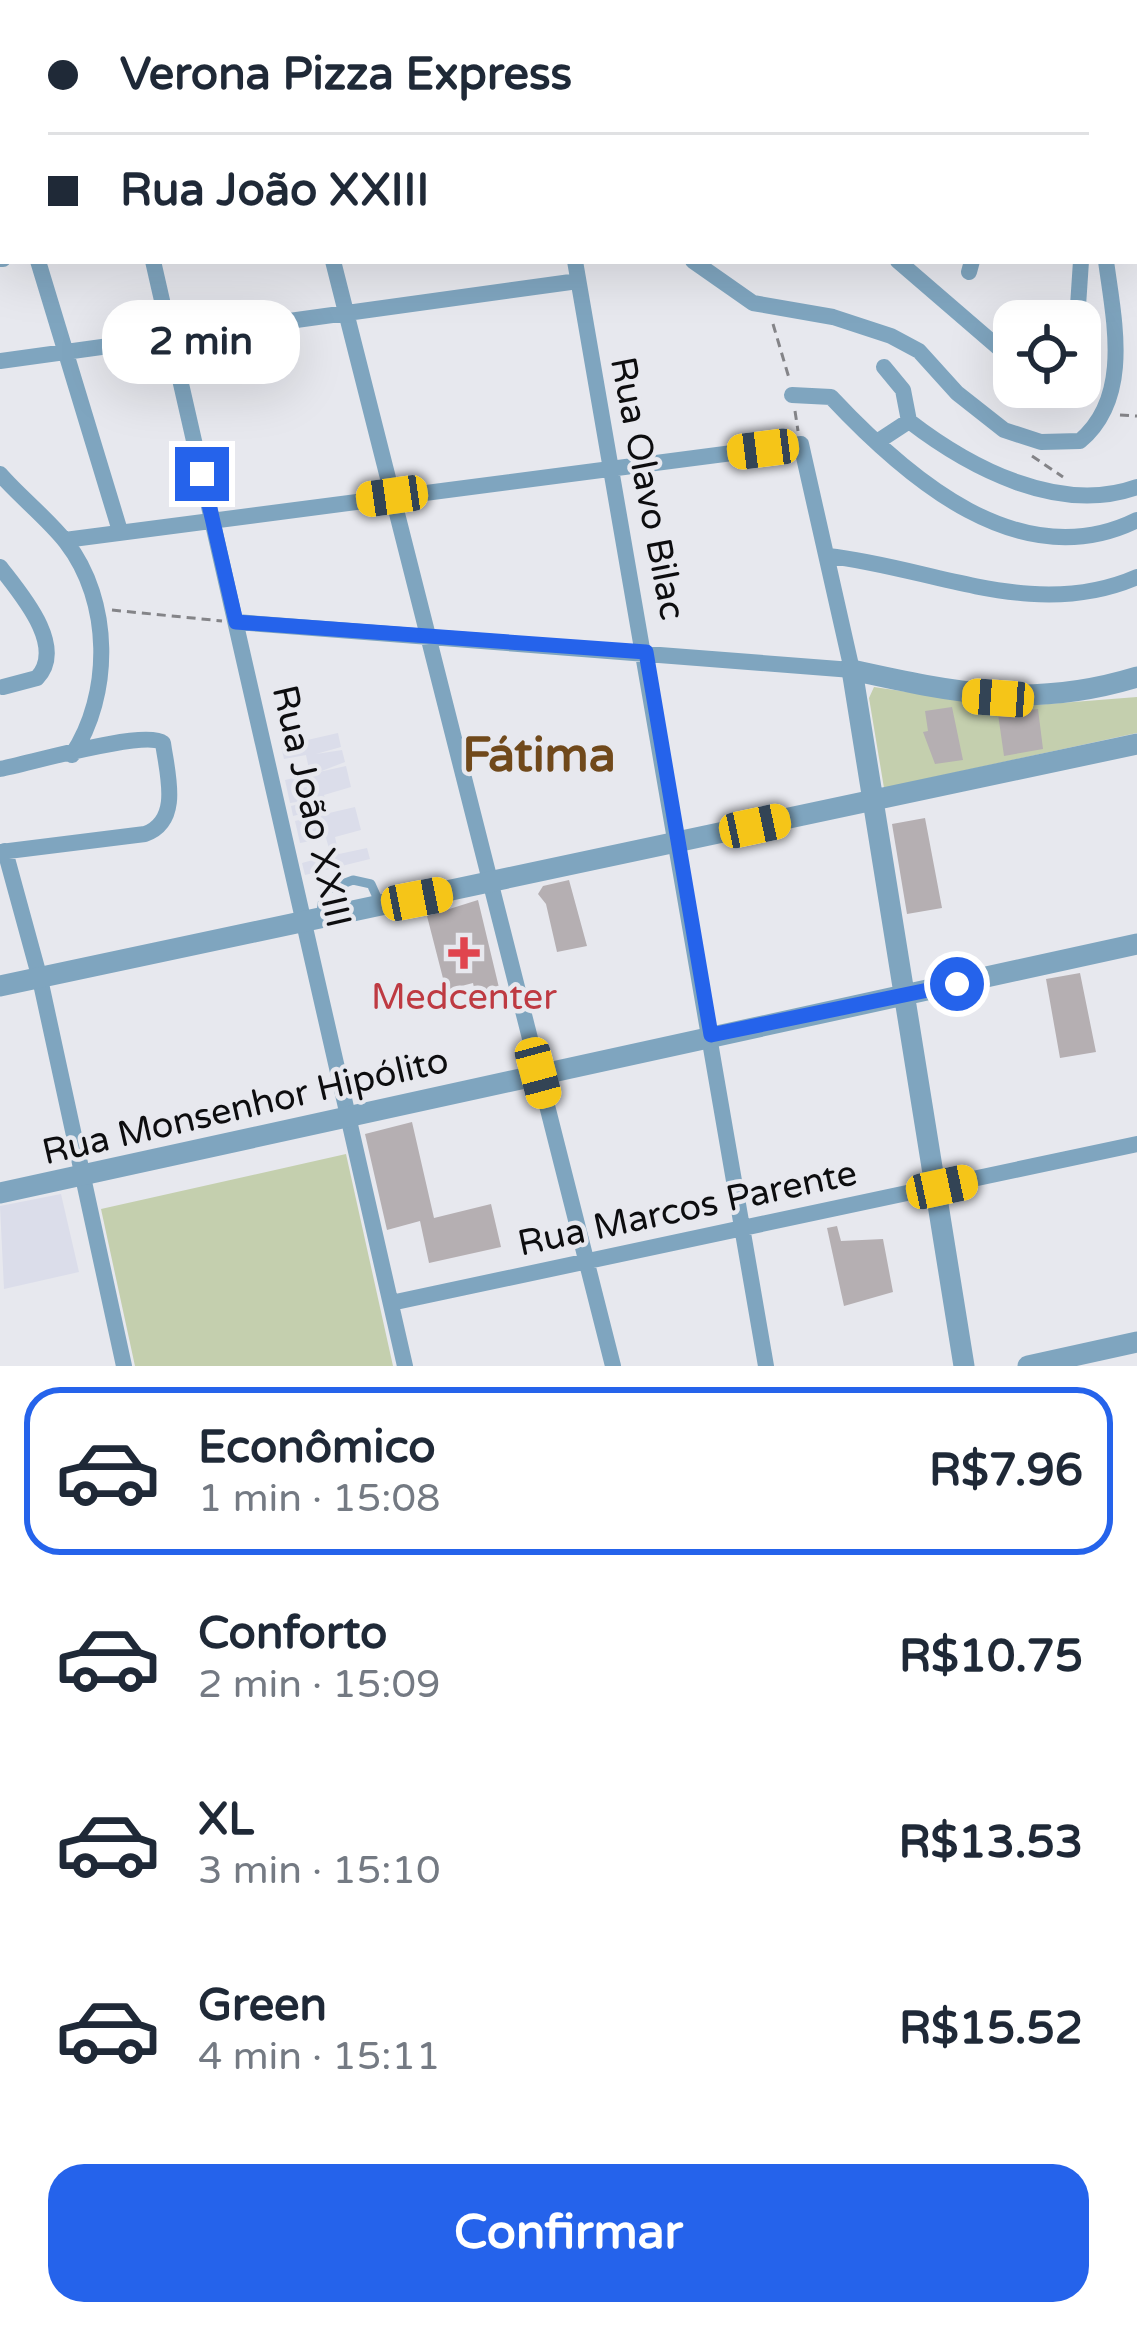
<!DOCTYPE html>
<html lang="pt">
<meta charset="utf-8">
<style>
:root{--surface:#fff;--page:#f6f6f7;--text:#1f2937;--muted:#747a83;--line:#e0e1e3;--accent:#2563eb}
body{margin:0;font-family:"Varela Round",sans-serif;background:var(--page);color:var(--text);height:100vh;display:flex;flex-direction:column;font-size:45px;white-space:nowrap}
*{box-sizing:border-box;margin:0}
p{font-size:39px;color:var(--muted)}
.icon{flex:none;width:66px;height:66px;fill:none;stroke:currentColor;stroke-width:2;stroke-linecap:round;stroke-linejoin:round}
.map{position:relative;height:1366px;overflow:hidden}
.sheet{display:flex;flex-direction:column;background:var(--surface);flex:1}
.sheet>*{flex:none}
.top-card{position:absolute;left:0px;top:0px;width:1137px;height:264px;box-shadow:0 12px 48px #0002;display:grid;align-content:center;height:264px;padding:0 48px;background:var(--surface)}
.controls{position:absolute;left:993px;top:300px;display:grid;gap:24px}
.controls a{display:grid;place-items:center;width:108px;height:108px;border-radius:24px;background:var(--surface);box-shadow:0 12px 48px #0002;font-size:60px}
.end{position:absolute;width:54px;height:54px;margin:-27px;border:15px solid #2563eb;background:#fff;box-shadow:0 0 0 6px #fff}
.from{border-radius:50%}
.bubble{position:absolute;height:84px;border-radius:36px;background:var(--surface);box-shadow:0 12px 48px #0002;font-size:39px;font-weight:700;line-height:84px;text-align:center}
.car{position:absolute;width:36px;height:72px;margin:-36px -18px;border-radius:15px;box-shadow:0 0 9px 3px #0007;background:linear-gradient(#f5c518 24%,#345 0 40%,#f5c518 0 76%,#345 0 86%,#f5c518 0)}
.top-card b{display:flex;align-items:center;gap:42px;height:114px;font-size:45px}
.top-card b+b{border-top:3px solid var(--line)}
.top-card i{width:30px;height:30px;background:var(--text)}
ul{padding:21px 0 0;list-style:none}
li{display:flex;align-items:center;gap:36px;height:168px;margin:0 24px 18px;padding:0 24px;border:6px solid transparent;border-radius:36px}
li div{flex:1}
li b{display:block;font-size:45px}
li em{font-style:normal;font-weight:700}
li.current{border-color:var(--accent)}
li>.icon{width:108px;height:108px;stroke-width:1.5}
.primary-button{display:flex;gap:24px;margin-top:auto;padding:24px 48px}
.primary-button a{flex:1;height:138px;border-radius:36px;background:var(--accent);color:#fff;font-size:48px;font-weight:700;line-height:138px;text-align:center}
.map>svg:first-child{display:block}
.built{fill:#dbddea}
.green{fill:#c4cfae}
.building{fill:#b5afb2}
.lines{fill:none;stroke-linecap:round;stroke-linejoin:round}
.path{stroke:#848488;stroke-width:3;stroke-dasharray:9 6;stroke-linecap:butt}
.service{stroke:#7fa5bf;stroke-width:9}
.minor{stroke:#7fa5bf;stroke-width:16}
.tertiary{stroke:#7fa5bf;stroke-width:21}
.route{stroke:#2563eb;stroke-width:15}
.health-dot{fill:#e0444e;stroke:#e7e8ee;stroke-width:4.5}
.labels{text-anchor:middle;stroke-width:9;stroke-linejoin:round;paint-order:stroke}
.street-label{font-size:36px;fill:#0d0d0f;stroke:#e7e8ee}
.health-label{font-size:36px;fill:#be3a42;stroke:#e7e8ee}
.district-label{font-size:48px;font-weight:bold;fill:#70491b;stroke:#e7e8ee}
</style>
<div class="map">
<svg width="1137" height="1366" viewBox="0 0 1137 1366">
<rect width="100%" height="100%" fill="#e7e8ee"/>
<path class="built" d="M338 733 341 747 316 754 342 750 345 762 319 772 346 766 351 787 324 795 329 813 355 807 361 830 335 837 339 854 367 848 370 859 305 875 302 863 331 855 326 838 300 843 295 821 323 814 321 809 293 816 291 806 318 799 290 803 285 780 310 774 306 755 284 759 281 746Z
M61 1194 79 1272 4 1289 0 1206Z"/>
<path class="green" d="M874 687 1010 707 1137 697V733L884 788 869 698Z
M346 1154 393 1366H135L101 1209Z"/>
<path class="building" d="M952 707 963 760 935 764 923 732 928 731 925 711Z
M1038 709 1043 749 1004 756 998 714Z
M925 818 942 908 907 914 892 824Z
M569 880 587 946 557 952 546 904 538 894 543 886Z
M478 900 501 996 477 1001 473 983 446 990 427 916Z
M1080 973 1096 1052 1060 1058 1046 979Z
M412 1122 434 1218 491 1204 501 1247 429 1263 420 1221 387 1230 365 1134Z
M837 1226 841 1241 883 1239 893 1292 844 1306 827 1228Z"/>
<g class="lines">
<path class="path" d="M773 324 789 378
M795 411 798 431
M1120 415 1137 416
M1032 456 1063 477
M112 610 222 621"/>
<path class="service" d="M412 0 426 3
M245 3 269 0
M0 38 3 37
M320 919 324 891 353 880 371 884 380 904"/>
<path class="minor" d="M102 0V3
M268 0 269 3
M556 0 559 3
M895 0 907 3
M587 3 588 0
M869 3V0
M1096 3V0
M0 120 3 132
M0 149 3 148
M0 259H3
M38 261 120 531
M153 261 405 1366
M333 261 613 1366
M575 261 766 1366
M693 261 753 303 833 317 891 336 919 351 957 393 1004 430 1041 442 1080 441C1132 397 1114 321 1106 261
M898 261 1014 361
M969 272 972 261
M1077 321 1081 261
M0 361 578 281
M884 367 903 390 909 421
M792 395 831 397C906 477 1020 578 1137 520
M909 421C970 468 1059 515 1137 487
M877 442 909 421
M0 474C20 497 47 518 66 542 112 601 112 695 72 755
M65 540 801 444 852 670 236 622
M828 556C931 567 1034 622 1137 577
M0 567C20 593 67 646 37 678L3 687
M0 769C31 763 145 729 163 743 167 773 182 821 145 834L0 852
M5 851 40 979 124 1366
M391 1303 1137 1144"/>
<path class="tertiary" d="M0 986 1137 744
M0 1193 1137 944
M964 1366 852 670C956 693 1032 709 1137 677
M1028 1366 1137 1342"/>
</g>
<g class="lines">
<path class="route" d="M202 474 236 622 646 652 711 1035 957 984"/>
</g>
<path class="health-dot" d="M458 935h12v12h12v12h-12v12h-12v-12h-12v-12h12z"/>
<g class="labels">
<g class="street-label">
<text transform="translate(649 488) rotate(79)" y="13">Rua Olavo Bilac</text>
<text transform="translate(313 806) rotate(77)" y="13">Rua João XXIII</text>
<text transform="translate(245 1105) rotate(-13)" y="13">Rua Monsenhor Hipólito</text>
<text transform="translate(687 1207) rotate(-12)" y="13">Rua Marcos Parente</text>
</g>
<g class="health-label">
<text x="464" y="1009">Medcenter</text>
</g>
<g class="district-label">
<text x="539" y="771">Fátima</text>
</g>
</g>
</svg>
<div class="controls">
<a><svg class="icon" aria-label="locate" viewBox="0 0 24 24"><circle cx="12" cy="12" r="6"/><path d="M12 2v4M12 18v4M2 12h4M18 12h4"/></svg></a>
</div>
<i class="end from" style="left:957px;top:984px"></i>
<i class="end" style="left:202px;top:474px"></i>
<div class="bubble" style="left:102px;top:300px;width:198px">2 min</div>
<i class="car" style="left:763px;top:449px;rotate:263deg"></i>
<i class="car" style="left:392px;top:496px;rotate:262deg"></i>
<i class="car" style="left:998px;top:698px;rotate:274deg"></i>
<i class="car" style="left:755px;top:826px;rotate:78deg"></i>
<i class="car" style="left:417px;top:899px;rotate:79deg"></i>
<i class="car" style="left:538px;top:1073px;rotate:165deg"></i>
<i class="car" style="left:942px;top:1187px;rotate:78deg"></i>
<div class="top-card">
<b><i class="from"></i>Verona Pizza Express</b>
<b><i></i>Rua João XXIII</b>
</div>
</div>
<section class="sheet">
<ul>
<li class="current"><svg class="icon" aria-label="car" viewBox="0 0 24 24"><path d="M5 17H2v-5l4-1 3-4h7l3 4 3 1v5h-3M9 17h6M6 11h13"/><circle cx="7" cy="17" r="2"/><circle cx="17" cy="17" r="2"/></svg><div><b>Econômico</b><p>1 min · 15:08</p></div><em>R$7.96</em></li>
<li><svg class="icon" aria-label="car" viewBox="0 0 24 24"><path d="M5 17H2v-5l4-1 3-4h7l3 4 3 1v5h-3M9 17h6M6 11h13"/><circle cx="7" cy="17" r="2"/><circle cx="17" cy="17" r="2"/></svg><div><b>Conforto</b><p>2 min · 15:09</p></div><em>R$10.75</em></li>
<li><svg class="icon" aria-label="car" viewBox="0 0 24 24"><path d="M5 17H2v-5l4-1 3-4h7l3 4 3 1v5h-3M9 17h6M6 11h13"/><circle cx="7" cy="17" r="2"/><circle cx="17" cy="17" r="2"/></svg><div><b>XL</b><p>3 min · 15:10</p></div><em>R$13.53</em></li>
<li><svg class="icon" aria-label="car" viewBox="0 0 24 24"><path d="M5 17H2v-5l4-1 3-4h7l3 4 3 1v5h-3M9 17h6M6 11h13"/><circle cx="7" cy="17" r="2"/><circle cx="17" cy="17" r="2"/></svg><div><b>Green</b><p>4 min · 15:11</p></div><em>R$15.52</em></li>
</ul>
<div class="primary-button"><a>Confirmar</a></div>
</section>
